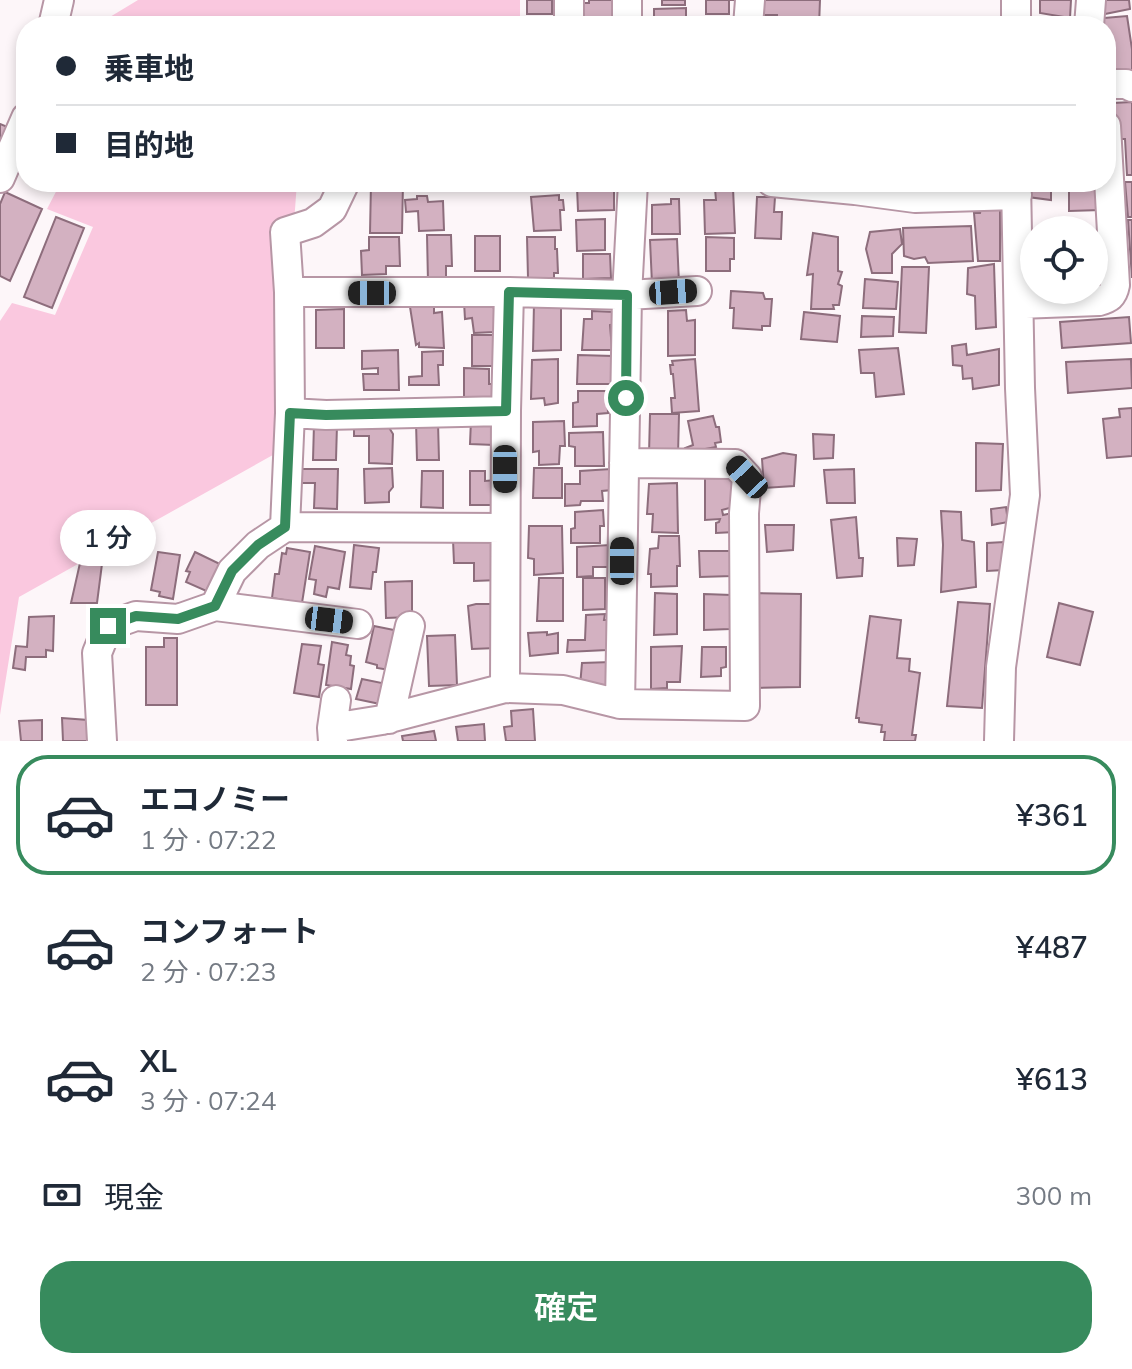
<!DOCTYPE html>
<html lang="ja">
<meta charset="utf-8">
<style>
:root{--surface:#fff;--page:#f6f6f7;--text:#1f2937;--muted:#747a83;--line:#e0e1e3;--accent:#378b5d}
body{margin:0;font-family:Mulish,"Noto Sans JP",sans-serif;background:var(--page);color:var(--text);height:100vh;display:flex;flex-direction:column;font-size:30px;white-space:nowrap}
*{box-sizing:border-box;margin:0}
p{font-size:26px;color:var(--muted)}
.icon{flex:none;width:44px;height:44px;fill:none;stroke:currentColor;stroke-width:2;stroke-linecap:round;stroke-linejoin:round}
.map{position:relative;height:741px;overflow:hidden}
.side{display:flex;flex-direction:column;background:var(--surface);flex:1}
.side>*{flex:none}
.hud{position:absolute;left:16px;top:16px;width:1100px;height:176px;border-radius:32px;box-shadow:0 4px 12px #0003;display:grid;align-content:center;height:176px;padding:0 40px;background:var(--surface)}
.fabs{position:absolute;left:1020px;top:216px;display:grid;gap:16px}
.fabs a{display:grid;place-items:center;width:88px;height:88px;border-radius:50%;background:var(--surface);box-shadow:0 4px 12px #0003;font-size:40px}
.end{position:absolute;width:36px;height:36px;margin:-18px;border:10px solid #378b5d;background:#fff;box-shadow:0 0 0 4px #fff}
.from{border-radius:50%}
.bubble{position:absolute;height:56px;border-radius:28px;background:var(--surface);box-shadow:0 4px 12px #0003;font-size:26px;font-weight:600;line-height:56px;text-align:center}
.car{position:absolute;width:24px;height:48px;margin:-24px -12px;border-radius:10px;box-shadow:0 0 6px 2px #0007;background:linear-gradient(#222 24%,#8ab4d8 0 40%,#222 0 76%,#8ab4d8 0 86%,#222 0)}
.hud b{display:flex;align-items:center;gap:28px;height:76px;font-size:30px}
.hud b+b{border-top:2px solid var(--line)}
.hud i{width:20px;height:20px;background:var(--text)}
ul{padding:14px 0 0;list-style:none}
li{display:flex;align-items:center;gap:24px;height:120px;margin:0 16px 12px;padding:0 24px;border:4px solid transparent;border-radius:32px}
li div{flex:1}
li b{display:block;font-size:30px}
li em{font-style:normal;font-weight:600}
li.current{border-color:var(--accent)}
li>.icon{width:72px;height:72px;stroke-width:1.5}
.pay{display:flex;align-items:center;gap:20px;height:88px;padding:0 40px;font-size:30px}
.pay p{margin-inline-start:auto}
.cta{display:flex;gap:16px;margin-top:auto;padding:16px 40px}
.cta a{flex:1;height:92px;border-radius:32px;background:var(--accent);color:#fff;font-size:32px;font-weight:600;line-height:92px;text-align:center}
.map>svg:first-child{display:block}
.green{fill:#fac8df}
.building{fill:#d3b1c1;stroke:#8d6d7c;stroke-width:2}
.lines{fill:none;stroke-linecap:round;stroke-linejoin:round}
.minor-casing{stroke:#b796a5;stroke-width:32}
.minor{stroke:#fff;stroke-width:28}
.route{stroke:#378b5d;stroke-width:10}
</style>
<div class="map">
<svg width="1132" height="741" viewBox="0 0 1132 741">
<rect width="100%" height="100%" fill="#fdf6f9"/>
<path class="green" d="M138 0H520V17L503 26H95Z
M61 182H297L289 292V446L19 597 0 715V321L12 303 55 315 93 227 47 209Z"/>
<path class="building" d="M527 0H552V14H527Z
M589 0H614L615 26H571V19H583V3H589Z
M662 0H685V5H662Z
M706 0H736H729V14H706Z
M763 0H820L819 26H777V15H763Z
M1040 0H1071L1070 18 1040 13Z
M1104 0H1129L1130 9 1105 14Z
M686 8V26H654V9Z
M1127 16 1132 49V70L1106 74V26H1094L1093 19Z
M1132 102V175H1127L1125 139H1114L1113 103Z
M0 124 10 128 0 153Z
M26 142V175L13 169Z
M1026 182H1051V200L1028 197Z
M1069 182H1099L1101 210 1069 211Z
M1125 182H1132V217H1128Z
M371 183H403L402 233H370Z
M577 187 614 188V210L578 211Z
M733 188 735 233 705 234 704 200H716L715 189Z
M5 192 42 209 10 281 0 276V204Z
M559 195V200H563L564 210H560L561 230 534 231 531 197Z
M417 196H427L428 202 443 201 444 230 419 231 418 211 406 212 405 200 417 199Z
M757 197H775L774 212H782L781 239 755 238Z
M671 199H679L680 234H652V205L671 204Z
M1000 203V261H978L974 213H980L982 205Z
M56 217 84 228 52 308 24 297Z
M605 219V250L577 251 576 220Z
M1128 220H1132V278Z
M971 226 973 261 928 263 925 257 914 259 904 256 903 228Z
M900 229 902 244 892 254V273H872L866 249 870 232Z
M813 233 838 237V271L842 272 838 284 842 286 839 305H833L834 309H811L813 274 807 275Z
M427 235H451L452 266H446V281L428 282Z
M475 236H500V271H475Z
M369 237H399L400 266H386V274L362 275 361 251 369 250Z
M527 237H555V249H557L558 273H554V278H528Z
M706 237 734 238V259H730V271H706Z
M677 239 679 283 652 284 650 240Z
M1028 248H1034V289L1030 288Z
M583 254H610L611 278 583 279Z
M1094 257H1100L1101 287 1094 288Z
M994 264 996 327 976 329 975 296 967 294 968 268Z
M902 267H929L926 333 899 332Z
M865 279 898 282 896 309 863 308Z
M731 291 763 293 765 299H772L770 326H762V330L733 328 734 308H730Z
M477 301 495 308 494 332 474 333 472 318 465 319 464 302Z
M534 303H561V350L533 351Z
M434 306V313L442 312 444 348 419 347V343L416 345 410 307Z
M344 309V348H316V310Z
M686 310 687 321 695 320V355L668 356V311Z
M592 311 614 312 615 324 610 325 612 350H582L584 319H592Z
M804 312 840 316 837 342 801 339Z
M862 316 894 317 893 336 861 337Z
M1129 317 1131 343 1062 348 1060 322Z
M472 335H494V366H472Z
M966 344 967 355 999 349V385L973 389 972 378 963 379 962 366 953 365 952 346Z
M898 348 904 394 876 397 874 373H861L859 350Z
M398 350 399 390H364L363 374H378V368L362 369V351Z
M443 351V365H438L439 385H409V377L422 376V352Z
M578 355 613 356V384H577Z
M558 359V403L545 405 544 398 531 399 532 360Z
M695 359 699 411 672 413 671 398H675L673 374H671L670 365H673L672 361Z
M1131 359 1132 388 1068 393 1066 362Z
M464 368 489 369V384H492V401H464Z
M578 391H607L608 413 597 414V426L573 427V403L578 402Z
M1132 408V456L1107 458 1103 419 1120 417 1119 409Z
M650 414H679L678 456 649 455Z
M713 416 716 427H719L721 442 715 443 716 447 700 450 688 460 685 448 693 445 688 421Z
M471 420 495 421 494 445 470 444Z
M354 421H385L393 434 392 464 369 463V436H354Z
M564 421 565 446H560L559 464 539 465V451L533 452V422Z
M416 422H438L439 460H417Z
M314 424 337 425 336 460H313Z
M603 432 604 466H575V447L569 446V433Z
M813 434 834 435 833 458 814 459Z
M976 443 1003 444 1001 490 976 491Z
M783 453 796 455 794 486 764 488 762 459Z
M392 468 393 487 389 492V502L365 503 364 469Z
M534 468H562V498H533Z
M301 469H338L337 509 314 508 315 483H300Z
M611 469 612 490 602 491 603 501H581L580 505 565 506V484H580V471Z
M854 469 855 503H827L824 470Z
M422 471H443V508L421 507Z
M470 471H485V481L496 480V505H470Z
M732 475 737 506 722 510 723 515 737 512 735 532 716 533V523L719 522 720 519 705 520V477Z
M677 483 678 533 652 532 653 514H647L649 484Z
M1006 507 1008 522 992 525 991 509Z
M603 510 604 526H600V543H571V529L575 528V512Z
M941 511 961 512 962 540 974 542 976 587 941 592 943 545Z
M856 517 859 558H863L862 576 837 578 831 520Z
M765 525H794L793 550 767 552Z
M529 526H562L563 573 534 575V559L528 558Z
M659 536H679L680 566H677V586L651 587V574H648L650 549 658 548Z
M897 538 917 539 914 565 898 566Z
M453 540H499V580L474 581V563H454Z
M1004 542V570L987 571V543Z
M354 545 379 548 376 572H373L371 589 350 587Z
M610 545V567H593V576L577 577V547Z
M315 546 345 552 339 589 328 587 326 597 314 594 316 580 309 579Z
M287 548 310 552 302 603 272 598 275 574H279L282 553 286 554Z
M699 551H731L732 576 700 577Z
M158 552 180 555 173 599 159 596 160 592 151 590Z
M195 552 222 565 213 594 186 582 190 572 186 571Z
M80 563 102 564 97 603H71Z
M539 578H563V621H537Z
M583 578H605V609L583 610Z
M412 581V617L386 618 385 582Z
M655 593 677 594V634L654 635Z
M753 593 801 594 800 687 752 688Z
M704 594 731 595 730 629 704 630Z
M958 602 990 604 982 708 947 706Z
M1059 603 1093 612 1080 665 1047 657Z
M476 604H496L497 648 472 649 468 606Z
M605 614 604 620H608L607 650 567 652 568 640H585L586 615Z
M54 616 53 651 46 650V657H26L25 670 13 668 16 646 27 647 29 617Z
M870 616 901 620 897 658 910 659 909 671 920 673 912 735H916L915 741H884L885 732H881L882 725 859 722V718H856Z
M374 626 399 631 390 670 377 668V665L366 662Z
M547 632V635L558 633V653L530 656 528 633Z
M455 635 457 685 429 686 427 636Z
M164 638H177V705H146V647H164Z
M332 642 348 645 346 655 351 656 350 665 354 666 351 689 326 685Z
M302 644 321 646 318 664 324 665 319 697 294 693Z
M682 646 680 682H667V688L651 689V647Z
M702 647H726V667L721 668V676L701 677Z
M611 662 609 685 580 686 582 663Z
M362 679 382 683 383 687 380 704 356 699Z
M533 709 535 741H506L504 727 512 726 511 711Z
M62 718 88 720 89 741H63Z
M42 720V741H21L19 721Z
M484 724 485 741H458L456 727Z
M434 731 436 741H403L402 736Z"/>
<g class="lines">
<g class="minor-casing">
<path id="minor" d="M53 26 59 0
M569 26V0
M627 26V0
M748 26 750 0
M1016 26V0
M1089 26 1091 0
M1106 84H1126L1132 87
M0 178 26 118
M772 182 855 190 915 198 1017 195
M289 292 285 232 313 223 332 209 345 182
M1019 304 1099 301C1109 298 1113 296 1115 285L1106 126
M290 413 326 415 506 411
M285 527 505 528
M215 606 358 624
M505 688 506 411 509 292
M620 704 627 295 633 182
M389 719 410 626
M332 728 382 720 505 688 563 690 620 704 745 706 744 513 747 477 735 464 624 463
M102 741 97 653 108 626 136 616 178 619 215 606 232 571 258 545 285 527 290 413 289 292H509L627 295 697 291
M333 741 332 728 336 700
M999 741 1001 667 1025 495 1020 388 1016 182"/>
</g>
<use href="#minor" class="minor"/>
</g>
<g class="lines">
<path class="route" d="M108 626 136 616 178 619 215 606 232 571 258 545 285 527 290 413 326 415 506 411 509 292 627 295 626 398"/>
</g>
</svg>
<div class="fabs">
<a><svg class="icon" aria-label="locate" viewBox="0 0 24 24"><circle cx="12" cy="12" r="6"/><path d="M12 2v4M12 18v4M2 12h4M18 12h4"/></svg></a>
</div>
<i class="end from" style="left:626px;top:398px"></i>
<i class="end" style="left:108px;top:626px"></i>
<div class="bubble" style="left:60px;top:510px;width:96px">1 分</div>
<i class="car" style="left:673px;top:292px;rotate:86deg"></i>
<i class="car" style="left:372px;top:293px;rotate:270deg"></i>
<i class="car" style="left:505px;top:469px;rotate:180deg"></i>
<i class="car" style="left:747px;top:477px;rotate:317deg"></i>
<i class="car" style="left:622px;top:561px;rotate:0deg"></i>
<i class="car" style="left:329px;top:620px;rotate:97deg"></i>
<div class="hud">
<b><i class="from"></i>乗車地</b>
<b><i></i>目的地</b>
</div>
</div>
<section class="side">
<ul>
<li class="current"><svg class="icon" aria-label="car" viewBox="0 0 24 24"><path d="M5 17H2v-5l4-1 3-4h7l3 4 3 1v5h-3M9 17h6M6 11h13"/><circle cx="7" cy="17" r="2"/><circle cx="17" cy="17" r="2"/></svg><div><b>エコノミー</b><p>1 分 · 07:22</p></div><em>¥361</em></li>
<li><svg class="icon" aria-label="car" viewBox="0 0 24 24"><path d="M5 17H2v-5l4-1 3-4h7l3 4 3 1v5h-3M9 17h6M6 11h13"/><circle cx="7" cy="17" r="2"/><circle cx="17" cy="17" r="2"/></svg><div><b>コンフォート</b><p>2 分 · 07:23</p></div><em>¥487</em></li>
<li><svg class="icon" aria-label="car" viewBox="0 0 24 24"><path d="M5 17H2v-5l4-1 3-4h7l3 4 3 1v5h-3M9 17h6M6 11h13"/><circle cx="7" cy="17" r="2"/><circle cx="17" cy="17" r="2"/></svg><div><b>XL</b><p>3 分 · 07:24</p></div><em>¥613</em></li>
</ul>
<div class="pay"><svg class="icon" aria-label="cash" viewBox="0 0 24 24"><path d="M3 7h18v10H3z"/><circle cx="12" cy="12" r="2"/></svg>現金<p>300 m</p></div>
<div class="cta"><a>確定</a></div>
</section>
